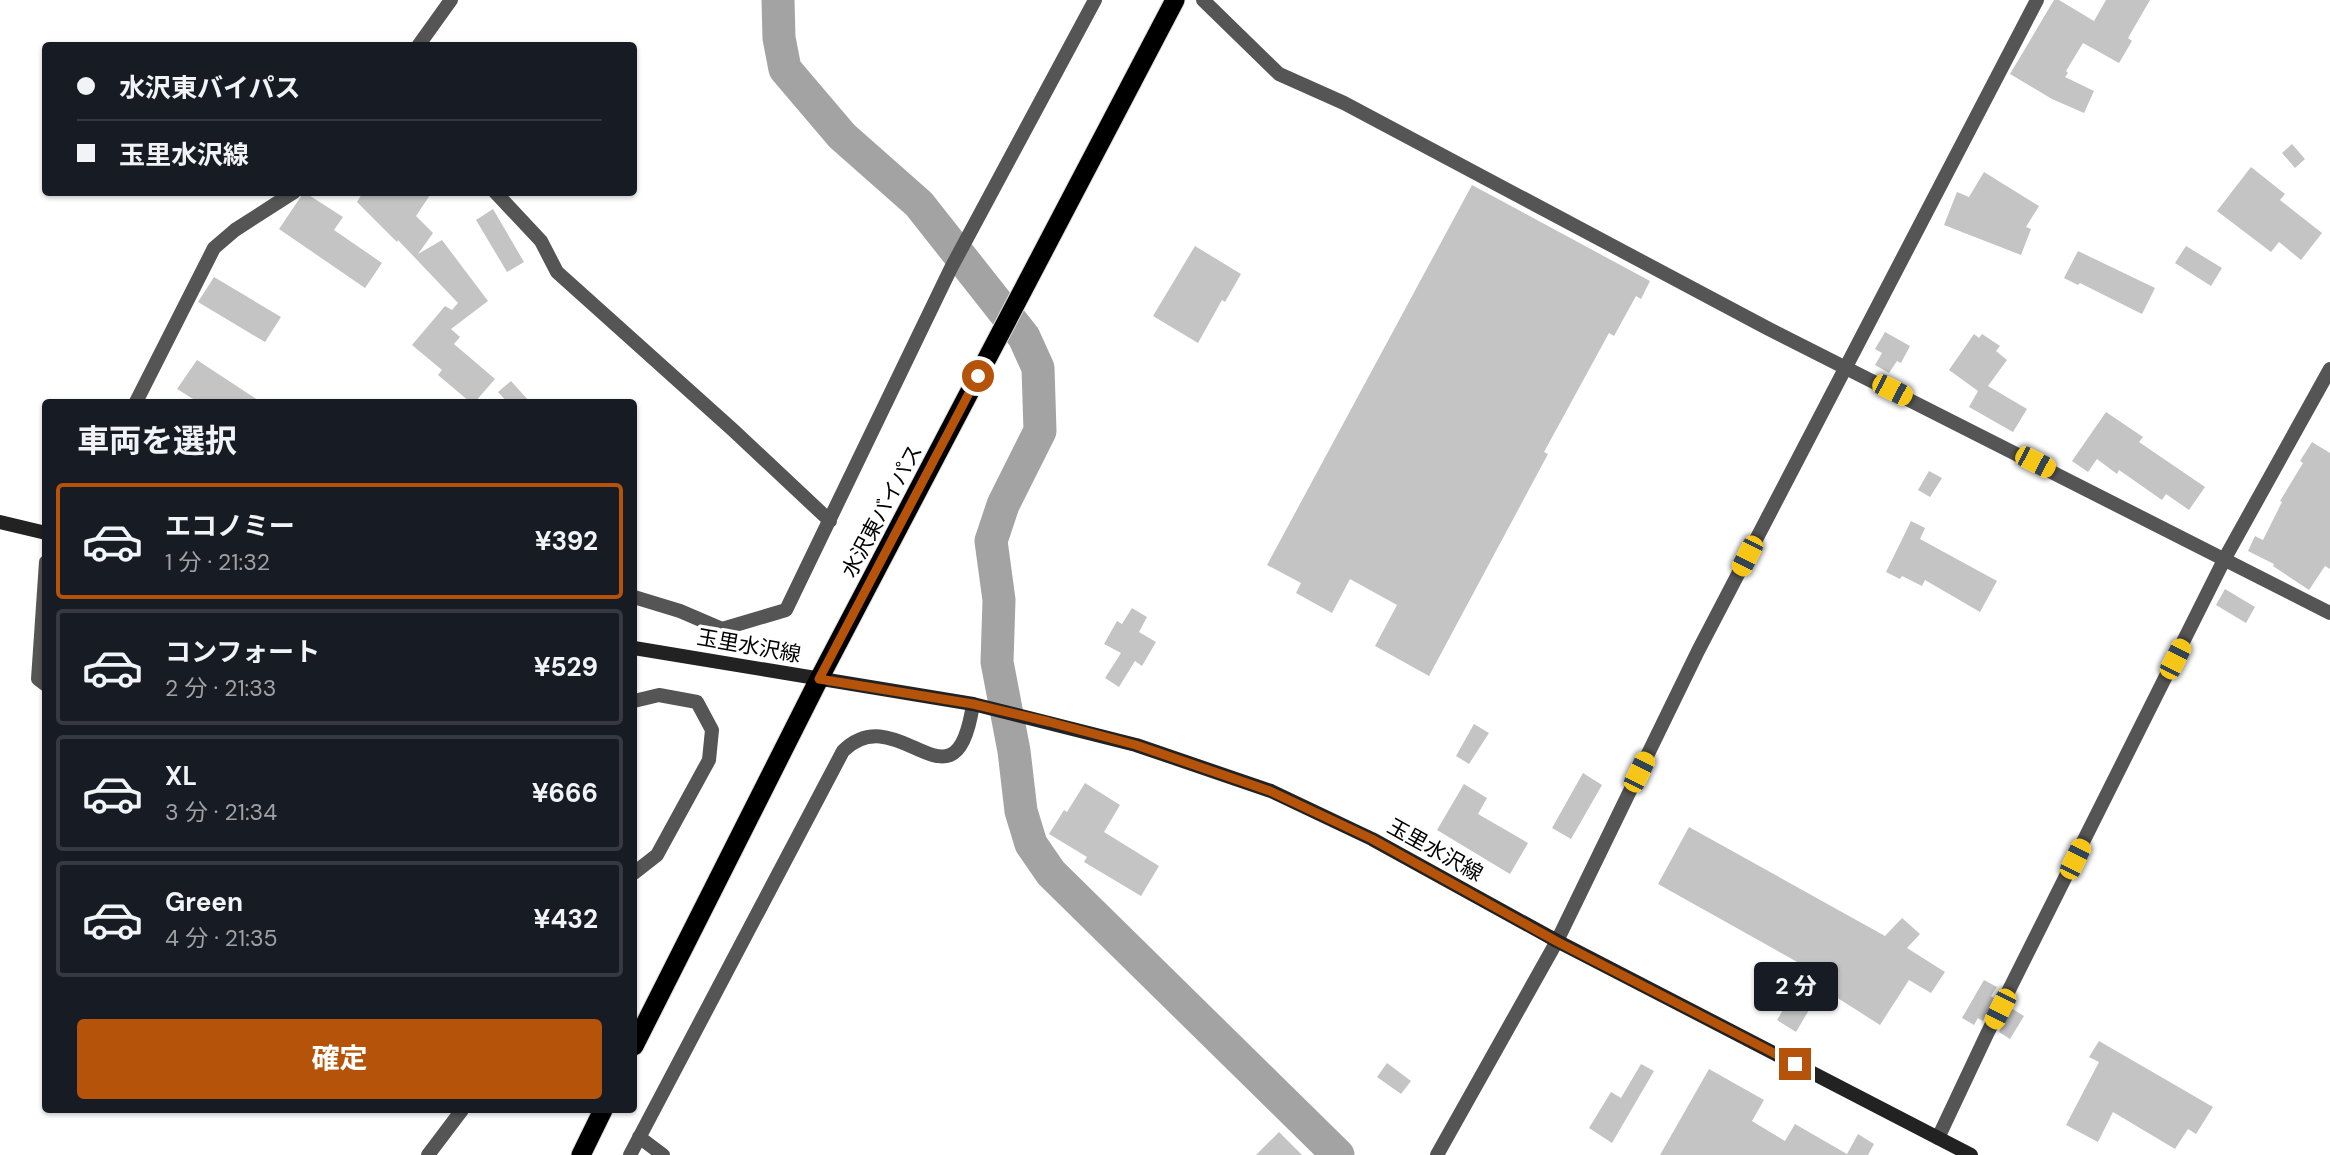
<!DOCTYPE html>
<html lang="ja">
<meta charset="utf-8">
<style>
:root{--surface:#171b24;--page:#20242c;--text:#f1f3f6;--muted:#9ea1a6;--line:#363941;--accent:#b45309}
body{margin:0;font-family:"DM Sans","Noto Sans JP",sans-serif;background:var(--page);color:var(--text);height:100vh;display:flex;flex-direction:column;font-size:26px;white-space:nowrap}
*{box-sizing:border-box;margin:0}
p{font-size:23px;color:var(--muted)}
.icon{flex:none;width:38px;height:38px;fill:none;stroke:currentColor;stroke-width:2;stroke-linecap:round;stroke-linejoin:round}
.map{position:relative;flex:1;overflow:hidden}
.drawer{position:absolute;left:42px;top:399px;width:595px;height:714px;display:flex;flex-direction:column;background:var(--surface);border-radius:7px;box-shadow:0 2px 5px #0004}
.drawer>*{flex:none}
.guide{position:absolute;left:42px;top:42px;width:595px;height:154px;border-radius:7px;box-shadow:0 2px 5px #0004;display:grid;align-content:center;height:154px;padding:0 35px;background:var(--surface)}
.end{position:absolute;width:32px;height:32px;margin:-16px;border:9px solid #b45309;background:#fff;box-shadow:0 0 0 4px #fff}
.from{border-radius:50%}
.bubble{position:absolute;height:49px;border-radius:7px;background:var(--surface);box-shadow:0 2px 5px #0004;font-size:23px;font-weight:700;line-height:49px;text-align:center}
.car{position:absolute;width:21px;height:42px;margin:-21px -10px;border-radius:9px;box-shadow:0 0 5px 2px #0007;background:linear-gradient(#f5c518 24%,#345 0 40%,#f5c518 0 76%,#345 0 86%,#f5c518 0)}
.guide b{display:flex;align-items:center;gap:24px;height:66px;font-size:26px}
.guide b+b{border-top:2px solid var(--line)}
.guide i{width:18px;height:18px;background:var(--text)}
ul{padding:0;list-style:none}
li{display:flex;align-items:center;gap:21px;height:116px;margin:0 14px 10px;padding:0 21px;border:4px solid var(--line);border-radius:7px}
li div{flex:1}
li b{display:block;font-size:26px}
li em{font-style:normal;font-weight:700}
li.active{border-color:var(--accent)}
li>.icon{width:63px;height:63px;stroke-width:1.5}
h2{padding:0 35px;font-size:32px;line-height:84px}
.button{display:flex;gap:14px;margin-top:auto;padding:14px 35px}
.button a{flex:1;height:80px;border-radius:7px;background:var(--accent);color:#fff;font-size:28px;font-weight:700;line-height:80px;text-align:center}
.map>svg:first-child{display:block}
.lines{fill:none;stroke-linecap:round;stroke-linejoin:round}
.river{stroke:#a3a3a3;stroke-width:33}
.building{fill:#c4c4c4}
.trunk-casing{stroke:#dbdbdb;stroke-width:21}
.minor{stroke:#555;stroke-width:14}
.tertiary{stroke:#555;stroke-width:14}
.secondary{stroke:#222;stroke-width:14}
.trunk{stroke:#000;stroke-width:19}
.route{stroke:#b45309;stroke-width:9}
.labels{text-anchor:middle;stroke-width:7;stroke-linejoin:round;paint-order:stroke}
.street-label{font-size:21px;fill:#000;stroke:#fff}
</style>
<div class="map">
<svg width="2330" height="1155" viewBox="0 0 2330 1155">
<rect width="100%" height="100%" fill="#fff"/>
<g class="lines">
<path class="river" d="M778 0 779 38 785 69 842 136 919 204 1024 337 1038 368 1040 431 1003 505 991 541 999 600 997 662 1014 751 1021 811 1031 844 1051 873 1338 1155"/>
</g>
<path class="building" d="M2054 0H2059L2094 21 2106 0H2150L2128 38 2132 41 2119 63 2083 43 2066 71 2068 73 2065 77 2094 91 2084 113 2052 99 2010 74Z
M2292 144 2305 159 2295 168 2282 153Z
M2251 167 2285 194 2280 200 2322 233 2301 260 2279 242 2271 252 2217 211Z
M1984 172 2039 206 2026 227 2031 229 2021 255 1944 225 1957 192 1969 197Z
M1472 185 1650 281 1641 299 1636 296 1614 336 1609 333 1544 452 1548 454 1429 676 1375 646 1397 605 1350 579 1332 613 1296 593 1301 583 1267 565Z
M304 192 343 217 334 230 382 263 365 288 279 229Z
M363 192H432L416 216 433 233 418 254 442 240 488 301 451 329 460 337 454 344 495 379 475 402H470L438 375 442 370 412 345 445 306 452 310 458 303 398 240 397 242 357 202Z
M493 209 524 262 507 272 476 220Z
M1195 246 1241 274 1225 302 1222 300 1198 343 1153 316Z
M2186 246 2222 268 2211 286 2175 263Z
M2078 251 2155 288 2142 314 2080 283 2078 285 2064 278Z
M214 277 281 317 265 342 198 302Z
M1885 332 1910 346 1901 363 1897 361 1889 373 1875 365 1882 353 1875 349Z
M1974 334 1979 338 1982 334 2000 346 1996 351 2007 360 1988 386 2027 409 2013 432 1969 407 1978 391 1949 370Z
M197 360 261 402H198L177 389Z
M511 381 530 402H507L498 392Z
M2106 412 2143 437 2139 442 2205 487 2189 510 2166 494 2162 500 2119 470 2117 474 2097 459 2088 472 2072 461Z
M2312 442 2330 453V569L2325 566 2309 590 2273 566 2274 564 2248 551 2255 536 2263 540 2282 502 2280 501 2303 463 2300 461Z
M1929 471 1942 478 1930 497 1918 490Z
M1911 521 1925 528 1920 539 1997 581 1980 612 1925 580 1922 586 1902 576 1900 579 1886 572Z
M2225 589 2255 607 2246 623 2216 605Z
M1132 608 1147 617 1139 632 1156 642 1142 666 1135 661 1119 687 1105 678 1121 653 1104 644 1117 621 1122 624Z
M1474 724 1489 733 1469 764 1456 756Z
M1583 773 1602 785 1571 839 1552 828Z
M1085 783 1120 805 1104 832 1159 866 1141 896 1084 862 1087 857 1049 834 1064 810 1067 812Z
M1464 784 1487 798 1478 814 1528 843 1510 874 1437 830Z
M1689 827 1885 936 1902 918 1920 934 1907 948 1945 972 1931 993 1909 980 1880 1025 1822 988 1796 1032 1777 1020 1808 968 1658 884Z
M1984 980 1997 987 1991 996 1994 998 1983 1021 1978 1018 1974 1025 1962 1018Z
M2011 1008 2024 1016 2010 1039 1999 1032Z
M2099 1041 2213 1107 2196 1134 2188 1129 2175 1149 2113 1112 2098 1142 2066 1125 2099 1062 2089 1057Z
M1387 1063 1411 1081 1401 1094 1377 1077Z
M1641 1064 1654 1071 1612 1143 1589 1128 1611 1092 1621 1098Z
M1709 1069 1764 1100 1752 1121 1785 1141 1795 1124 1847 1154 1858 1134 1874 1144 1868 1155H1660Z
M1279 1132 1302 1155H1256Z"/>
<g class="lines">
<g class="trunk-casing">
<path id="trunk" d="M634 1046 819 679 1175 0
M581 1155 603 1110"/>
</g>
<path class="minor" d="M1203 0 1279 74 1344 103 1767 328 2330 613
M418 46 451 0
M495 192 541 241 557 272 733 430 830 521
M136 402 214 248 235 230 294 192
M46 562 38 679 46 685
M634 597 680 611 722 629 786 610 951 268 1095 0
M634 701 659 695 697 702 712 730 709 760 657 855 634 873
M639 1137 663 1155
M1938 1138 1987 1034 2225 558 2330 369
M428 1155 462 1110
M630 1155 843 751C899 696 955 822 973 704"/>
<path class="tertiary" d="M1437 1155 1557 941 1698 651 2037 0"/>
<path class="secondary" d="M0 522 46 533
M634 648 973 704 1136 745 1271 791 1372 839 1557 941 1971 1155"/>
<use href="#trunk" class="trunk"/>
</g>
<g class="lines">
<path class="route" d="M978 376 819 679 973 704 1049 722 1136 745 1270 791 1372 839 1556 941 1795 1064"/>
</g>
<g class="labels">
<g class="street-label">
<text transform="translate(882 511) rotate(-62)" y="7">水沢東バイパス</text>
<text transform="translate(749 646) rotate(10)" y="7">玉里水沢線</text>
<text transform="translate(1435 850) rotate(29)" y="7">玉里水沢線</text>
</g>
</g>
</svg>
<i class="end from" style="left:978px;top:376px"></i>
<i class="end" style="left:1795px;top:1064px"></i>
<div class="bubble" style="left:1754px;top:962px;width:84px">2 分</div>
<i class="car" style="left:1892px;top:390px;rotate:117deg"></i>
<i class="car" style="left:2035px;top:462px;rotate:117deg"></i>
<i class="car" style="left:1747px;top:556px;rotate:207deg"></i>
<i class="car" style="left:2175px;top:659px;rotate:27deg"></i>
<i class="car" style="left:1639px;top:772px;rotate:26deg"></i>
<i class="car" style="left:2075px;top:859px;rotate:26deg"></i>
<i class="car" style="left:2000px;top:1009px;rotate:207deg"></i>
<div class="guide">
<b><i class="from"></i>水沢東バイパス</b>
<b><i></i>玉里水沢線</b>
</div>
<section class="drawer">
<h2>車両を選択</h2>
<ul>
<li class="active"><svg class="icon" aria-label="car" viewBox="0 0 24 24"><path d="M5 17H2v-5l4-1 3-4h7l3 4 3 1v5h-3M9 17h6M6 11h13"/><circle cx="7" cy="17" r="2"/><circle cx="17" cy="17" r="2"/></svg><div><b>エコノミー</b><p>1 分 · 21:32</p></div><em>¥392</em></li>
<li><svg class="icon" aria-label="car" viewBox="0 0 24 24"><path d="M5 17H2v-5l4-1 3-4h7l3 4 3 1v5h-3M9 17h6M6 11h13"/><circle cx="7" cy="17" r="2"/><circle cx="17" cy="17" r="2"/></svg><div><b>コンフォート</b><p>2 分 · 21:33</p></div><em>¥529</em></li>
<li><svg class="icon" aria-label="car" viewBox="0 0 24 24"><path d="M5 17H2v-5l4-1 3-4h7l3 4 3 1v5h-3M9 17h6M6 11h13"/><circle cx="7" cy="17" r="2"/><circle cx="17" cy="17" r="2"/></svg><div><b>XL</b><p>3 分 · 21:34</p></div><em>¥666</em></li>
<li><svg class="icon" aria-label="car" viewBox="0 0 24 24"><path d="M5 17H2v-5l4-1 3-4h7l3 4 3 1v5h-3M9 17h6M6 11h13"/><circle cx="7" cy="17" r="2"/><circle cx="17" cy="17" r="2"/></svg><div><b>Green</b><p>4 分 · 21:35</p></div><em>¥432</em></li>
</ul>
<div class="button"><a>確定</a></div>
</section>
</div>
